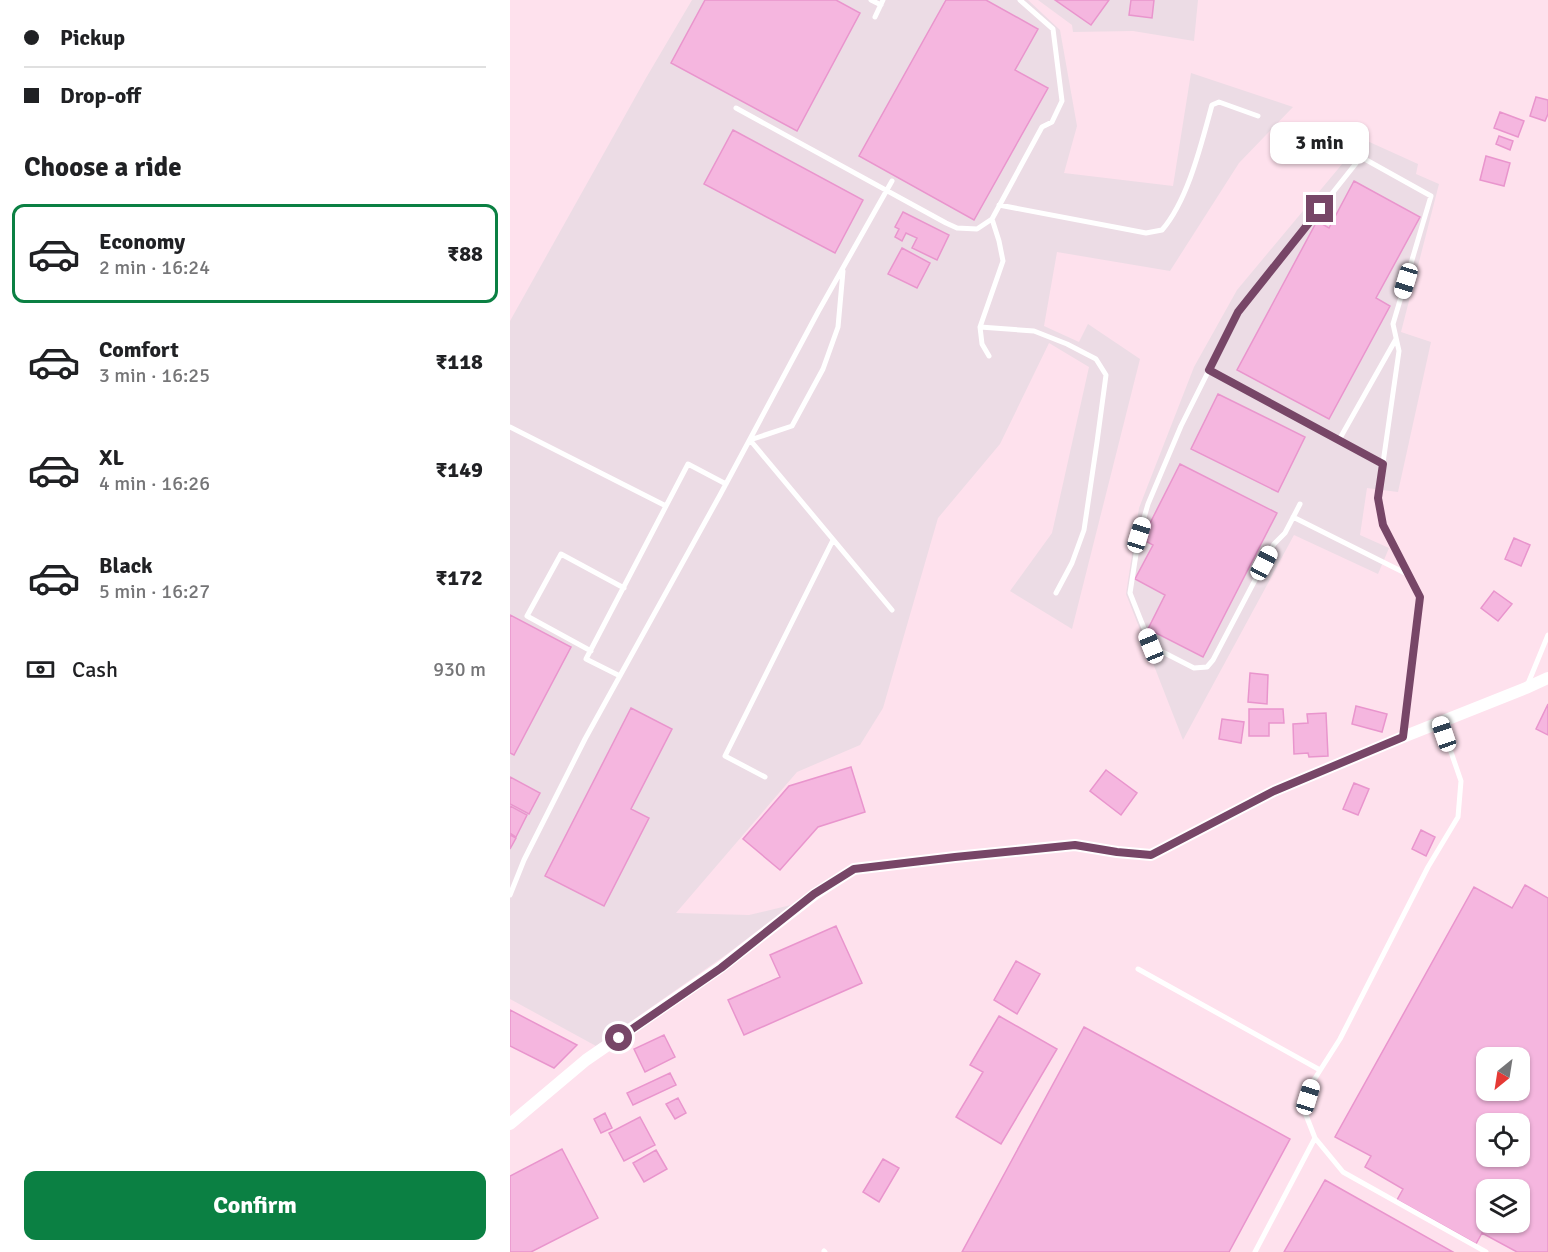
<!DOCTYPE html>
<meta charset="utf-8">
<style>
:root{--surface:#fff;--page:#f6f6f6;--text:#202124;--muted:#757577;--line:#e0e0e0;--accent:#0b8043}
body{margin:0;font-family:Signika,sans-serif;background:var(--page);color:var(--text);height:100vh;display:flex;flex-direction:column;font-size:22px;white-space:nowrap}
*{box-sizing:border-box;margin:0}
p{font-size:20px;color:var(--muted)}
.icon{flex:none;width:33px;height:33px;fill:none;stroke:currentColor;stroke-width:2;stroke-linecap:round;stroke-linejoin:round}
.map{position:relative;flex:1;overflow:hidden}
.details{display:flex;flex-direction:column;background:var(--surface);width:510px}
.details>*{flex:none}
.hud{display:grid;align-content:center;height:132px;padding:0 24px;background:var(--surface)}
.needle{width:39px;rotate:210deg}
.controls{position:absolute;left:966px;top:1047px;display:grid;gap:12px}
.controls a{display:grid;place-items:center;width:54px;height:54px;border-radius:12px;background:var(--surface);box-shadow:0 2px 4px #0004;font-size:30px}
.end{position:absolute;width:27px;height:27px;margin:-14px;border:8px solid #774667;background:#fff;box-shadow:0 0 0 3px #fff}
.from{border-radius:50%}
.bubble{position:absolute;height:42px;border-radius:12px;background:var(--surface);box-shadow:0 2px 4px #0004;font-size:20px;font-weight:700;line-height:42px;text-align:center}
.car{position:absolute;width:18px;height:36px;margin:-18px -9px;border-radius:8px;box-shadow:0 0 4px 2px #0007;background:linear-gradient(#fff 24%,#345 0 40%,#fff 0 76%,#345 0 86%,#fff 0)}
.hud b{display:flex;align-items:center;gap:21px;height:57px;font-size:22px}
.hud b+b{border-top:2px solid var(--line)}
.hud i{width:15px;height:15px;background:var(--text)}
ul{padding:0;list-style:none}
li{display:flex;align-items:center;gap:18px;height:99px;margin:0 12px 9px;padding:0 12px;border:3px solid transparent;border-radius:12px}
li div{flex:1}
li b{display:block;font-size:22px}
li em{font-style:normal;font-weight:700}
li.active{border-color:var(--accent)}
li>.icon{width:54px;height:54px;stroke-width:1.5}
h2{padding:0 24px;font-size:27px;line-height:72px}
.pay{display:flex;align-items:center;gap:15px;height:66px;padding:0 24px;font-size:22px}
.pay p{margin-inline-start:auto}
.action{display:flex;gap:12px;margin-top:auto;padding:12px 24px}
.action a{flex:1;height:69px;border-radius:12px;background:var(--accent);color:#fff;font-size:24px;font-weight:700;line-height:69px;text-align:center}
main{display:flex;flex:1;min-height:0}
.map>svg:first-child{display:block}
.industrial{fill:#ecdce5}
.building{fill:#f5b6df;stroke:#e995cd;stroke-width:1.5;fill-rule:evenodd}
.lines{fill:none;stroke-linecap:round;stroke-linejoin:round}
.service{stroke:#fff;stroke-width:5}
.tertiary{stroke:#fff;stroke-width:12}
.route{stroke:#774667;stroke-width:8}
</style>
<main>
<section class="details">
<div class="hud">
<b><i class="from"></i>Pickup</b>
<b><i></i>Drop-off</b>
</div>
<h2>Choose a ride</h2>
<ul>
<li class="active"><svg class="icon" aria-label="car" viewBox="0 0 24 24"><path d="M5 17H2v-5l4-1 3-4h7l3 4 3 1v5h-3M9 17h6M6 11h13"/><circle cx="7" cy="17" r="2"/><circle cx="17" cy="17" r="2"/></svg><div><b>Economy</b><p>2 min · 16:24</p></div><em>₹88</em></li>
<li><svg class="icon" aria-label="car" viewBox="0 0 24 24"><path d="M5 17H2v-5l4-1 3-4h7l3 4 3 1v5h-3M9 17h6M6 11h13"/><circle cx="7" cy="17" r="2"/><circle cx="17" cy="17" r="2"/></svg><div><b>Comfort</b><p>3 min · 16:25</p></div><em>₹118</em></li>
<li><svg class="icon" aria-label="car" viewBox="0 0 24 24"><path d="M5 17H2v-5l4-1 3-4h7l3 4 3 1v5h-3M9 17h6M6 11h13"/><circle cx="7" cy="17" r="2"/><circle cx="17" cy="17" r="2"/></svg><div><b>XL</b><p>4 min · 16:26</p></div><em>₹149</em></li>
<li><svg class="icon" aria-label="car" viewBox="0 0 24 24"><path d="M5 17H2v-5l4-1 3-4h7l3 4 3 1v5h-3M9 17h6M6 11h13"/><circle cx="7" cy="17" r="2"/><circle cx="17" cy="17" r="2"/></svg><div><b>Black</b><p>5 min · 16:27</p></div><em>₹172</em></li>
</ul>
<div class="pay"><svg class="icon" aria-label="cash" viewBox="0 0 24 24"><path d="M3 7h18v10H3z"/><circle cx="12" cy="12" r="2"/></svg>Cash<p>930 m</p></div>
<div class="action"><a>Confirm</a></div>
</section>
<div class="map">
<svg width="1038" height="1252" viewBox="0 0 1038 1252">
<rect width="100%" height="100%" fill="#fee1ed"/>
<path class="industrial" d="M182 0H518L550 30 567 126 554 173 663 186 681 73 783 107 729 163 660 271 547 252 534 326 569 342 578 324 630 359 562 629 500 591 542 533 579 367 539 343 490 444 428 518 373 708 350 745 287 772 166 913 239 915 281 905 217 954 86 1046 0 999V321L136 78Z
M528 0H688L684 41 623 31 563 32 562 25Z
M855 140 908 164 906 174 929 184 891 332 921 342 888 492 857 488 850 535 879 548 868 574 784 535 673 740 616 594 629 508 684 367 727 290 838 157Z"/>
<path class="building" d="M195 0H326L350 13 287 131 161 63Z
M436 0H476L528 29 505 70 538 88 464 220 349 156Z
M545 0H599L581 25Z
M621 0H644L642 18 619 15Z
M1026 97 1038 100V114L1035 121 1020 116Z
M990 112 1014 121 1008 137 984 128Z
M223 130 353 200 325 253 194 184Z
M989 136 1003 141 1000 150 986 144Z
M976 156 1000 163 994 186 970 180Z
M844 181 910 217 866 298 880 306 819 419 727 370 807 221 819 228Z
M393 212 439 235 427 260 402 248 407 238 396 233 392 241 385 237 389 229 385 227Z
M392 248 420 263 407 288 378 274Z
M708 394 795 437 768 492 681 449Z
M670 464 767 513 693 657 638 629 655 595 625 579 643 545 632 539Z
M1004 538 1020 545 1011 566 995 559Z
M984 591 1002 604 988 621 971 608Z
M0 615 61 647 4 755 0 753Z
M740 673 758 675 757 704 738 702Z
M1038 704V735L1026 729Z
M846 706 877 714 872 732 842 724Z
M121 708 162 729 121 809 139 818 94 906 35 876Z
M739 709H773L774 723H759V736H739Z
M816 713 818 756 799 757 798 753 784 754 783 724 798 723 797 714Z
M712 719 734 722 731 743 709 739Z
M341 767 355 812 308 827 270 870 233 839 279 786Z
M596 770 627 793 611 815 580 791Z
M0 777 30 793 19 814 0 804Z
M844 783 859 789 848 815 833 809Z
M0 806 17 815 6 837 0 833Z
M911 830 925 837 916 856 902 849Z
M0 835 6 838 0 849Z
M1015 885 1038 898V1252H1007L972 1233 966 1244 887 1200 893 1189 855 1167 861 1156 825 1137 964 887 1002 908ZM976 1058H1010V1090H976ZM976 1124H1010V1156H976ZM976 1190H1010V1222H976Z
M326 926 352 983 234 1035 218 1000 270 977 260 955Z
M506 961 530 974 507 1014 484 1000Z
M0 1010 67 1045 44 1068 0 1046Z
M489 1016 547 1049 491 1144 446 1117 473 1072 460 1065Z
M574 1027 780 1139 719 1252H452Z
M154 1035 165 1057 135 1072 124 1049Z
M160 1073 166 1085 123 1105 117 1093Z
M168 1098 176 1113 165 1119 156 1104Z
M95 1113 102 1128 91 1133 84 1119Z
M130 1117 145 1145 114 1161 99 1133Z
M52 1149 88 1218 21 1252H0V1176Z
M146 1150 157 1169 134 1182 123 1163Z
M373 1159 389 1168 369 1202 353 1192Z
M815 1180 943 1252H774Z"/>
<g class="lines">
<path class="service" d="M361 0 371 5
M365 17 373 0
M226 108 436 223 447 228 467 229 482 219 532 127 542 122 552 101 543 29 510 0
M489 205 636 233 652 230C678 200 691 145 702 105L709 102 748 116
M333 271 328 327 313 369 282 426 240 440 382 610
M470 327 524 331 557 344 586 359 596 375 587 442 574 530 562 563 546 593
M479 356 472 344 470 327 493 261 489 241 482 219
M699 371 873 464
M0 427 156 506
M829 440 886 339
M790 504 775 533 764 544 703 660 697 667 684 668 641 646 620 593 629 535 638 504 671 426 728 312 851 157 921 196 883 324 889 351 868 498 873 525 910 597 893 735
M783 517 899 575
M81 651 17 616 51 554 114 588
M110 676 76 659 178 464 216 484
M1017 686 1038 635
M931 723 951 781 948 817 918 867 830 1039 802 1083 794 1110 805 1138 833 1172 976 1252
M255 777 215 756 323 540
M0 895 14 860 75 739 210 495 308 312 382 181
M628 969 810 1070
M314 1251 315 1252
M745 1252 805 1138"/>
<path class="tertiary" d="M0 1124 76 1060 211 967 305 894 344 869 445 857 565 845 607 852 641 855 764 791 893 737 1016 688 1038 678"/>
</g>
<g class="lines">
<path class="route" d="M109 1038 211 968 304 894 344 869 445 857 565 845 607 852 641 855 764 791 893 737 910 597 873 525 868 498 873 464 699 370 728 312 810 209"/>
</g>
</svg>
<div class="controls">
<a><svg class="needle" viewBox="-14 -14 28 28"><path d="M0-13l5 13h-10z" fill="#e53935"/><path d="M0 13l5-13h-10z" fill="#757577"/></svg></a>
<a><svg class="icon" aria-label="locate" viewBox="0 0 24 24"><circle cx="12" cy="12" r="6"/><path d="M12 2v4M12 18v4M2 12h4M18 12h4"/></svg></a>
<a><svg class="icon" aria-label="layers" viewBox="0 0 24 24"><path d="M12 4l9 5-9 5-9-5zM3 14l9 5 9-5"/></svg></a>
</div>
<i class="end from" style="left:109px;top:1038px"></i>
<i class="end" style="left:810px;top:209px"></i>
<div class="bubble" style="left:760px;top:122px;width:99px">3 min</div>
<i class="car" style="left:896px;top:281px;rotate:197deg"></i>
<i class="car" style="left:629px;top:535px;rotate:17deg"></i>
<i class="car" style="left:754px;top:563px;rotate:28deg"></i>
<i class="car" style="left:641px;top:646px;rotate:338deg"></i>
<i class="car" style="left:934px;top:734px;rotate:341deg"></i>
<i class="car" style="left:798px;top:1097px;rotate:17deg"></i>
</div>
</main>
